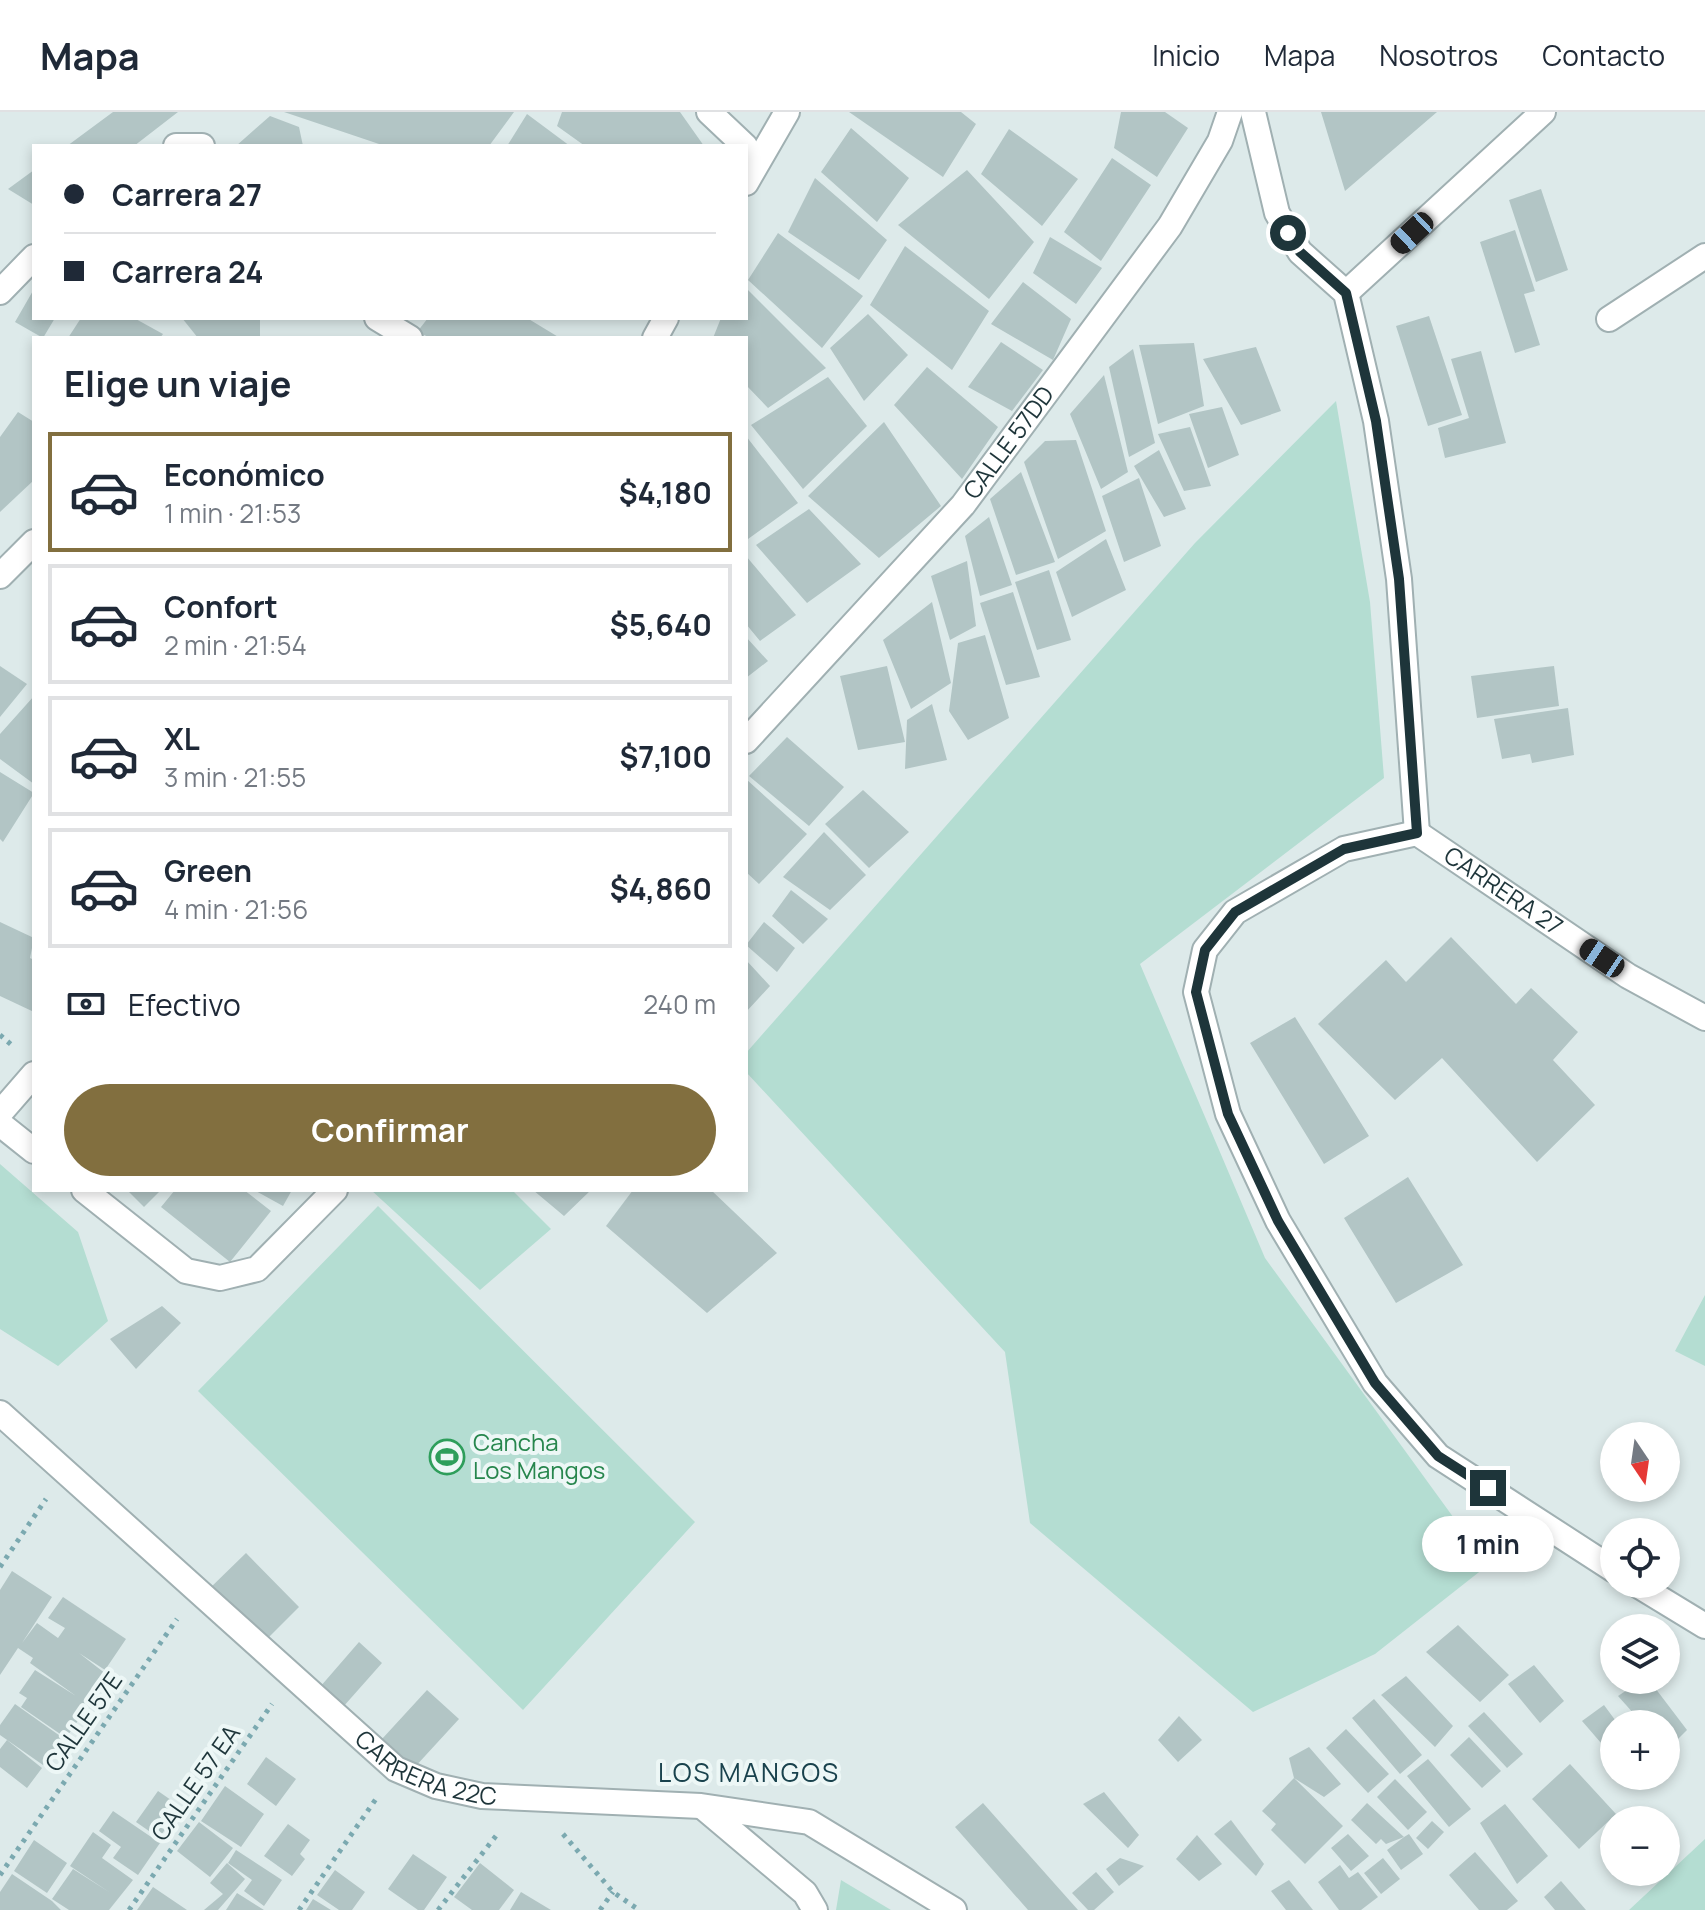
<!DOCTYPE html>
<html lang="es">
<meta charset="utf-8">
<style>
:root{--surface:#fff;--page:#f6f6f7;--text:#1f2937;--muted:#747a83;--line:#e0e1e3;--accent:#826f3f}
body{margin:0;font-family:Manrope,sans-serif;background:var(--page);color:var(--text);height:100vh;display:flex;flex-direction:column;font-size:30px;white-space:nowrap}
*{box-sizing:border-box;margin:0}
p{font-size:26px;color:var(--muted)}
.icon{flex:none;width:44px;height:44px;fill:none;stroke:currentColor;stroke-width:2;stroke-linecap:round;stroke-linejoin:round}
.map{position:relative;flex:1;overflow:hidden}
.drawer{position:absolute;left:32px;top:224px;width:716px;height:856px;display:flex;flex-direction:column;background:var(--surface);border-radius:0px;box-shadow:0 4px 12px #0003}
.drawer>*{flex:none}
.guide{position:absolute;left:32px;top:32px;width:716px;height:176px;border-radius:0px;box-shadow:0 4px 12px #0003;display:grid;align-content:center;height:176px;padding:0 32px;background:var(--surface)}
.needle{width:52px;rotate:167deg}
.controls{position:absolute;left:1600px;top:1310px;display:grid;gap:16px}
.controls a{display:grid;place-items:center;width:80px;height:80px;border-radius:50%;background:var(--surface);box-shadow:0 4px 12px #0003;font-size:40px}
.end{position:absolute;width:36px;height:36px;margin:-18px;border:10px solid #1e353a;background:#fff;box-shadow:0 0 0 4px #fff}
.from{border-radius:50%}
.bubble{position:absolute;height:56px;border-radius:28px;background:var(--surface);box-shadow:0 4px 12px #0003;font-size:26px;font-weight:700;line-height:56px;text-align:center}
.car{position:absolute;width:24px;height:48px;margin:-24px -12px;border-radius:10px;box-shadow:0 0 6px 2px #0007;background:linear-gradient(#222 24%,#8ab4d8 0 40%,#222 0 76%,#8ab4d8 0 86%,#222 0)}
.guide b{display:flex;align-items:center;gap:28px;height:76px;font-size:30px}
.guide b+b{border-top:2px solid var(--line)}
.guide i{width:20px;height:20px;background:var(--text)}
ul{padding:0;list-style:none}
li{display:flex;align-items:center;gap:24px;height:120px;margin:0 16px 12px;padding:0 16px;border:4px solid var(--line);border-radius:0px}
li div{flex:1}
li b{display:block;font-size:30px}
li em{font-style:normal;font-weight:700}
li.active{border-color:var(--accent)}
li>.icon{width:72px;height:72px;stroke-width:1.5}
h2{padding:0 32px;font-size:36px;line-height:96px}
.pay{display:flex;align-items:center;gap:20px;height:88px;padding:0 32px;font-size:30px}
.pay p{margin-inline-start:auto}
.action{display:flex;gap:16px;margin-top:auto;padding:16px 32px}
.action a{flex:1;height:92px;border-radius:48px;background:var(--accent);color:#fff;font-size:32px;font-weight:700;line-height:92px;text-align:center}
header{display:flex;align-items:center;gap:48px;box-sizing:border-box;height:112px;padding:0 40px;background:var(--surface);border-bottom:2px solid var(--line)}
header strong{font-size:38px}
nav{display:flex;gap:44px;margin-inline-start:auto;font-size:28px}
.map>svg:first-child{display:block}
.green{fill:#b4ddd2}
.building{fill:#b2c5c5}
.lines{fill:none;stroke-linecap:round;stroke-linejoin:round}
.minor-casing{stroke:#a0b0b2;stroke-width:28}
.path{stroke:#7ba9b0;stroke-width:5;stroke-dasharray:4 6;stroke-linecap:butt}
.minor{stroke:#fff;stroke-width:24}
.route{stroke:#1e353a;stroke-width:10}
.labels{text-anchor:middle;stroke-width:8;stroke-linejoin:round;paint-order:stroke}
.street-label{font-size:24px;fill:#1e353a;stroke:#edf7f6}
.leisure-label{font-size:24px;fill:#27864d;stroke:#edf7f6;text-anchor:start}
.neighbourhood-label{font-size:26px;letter-spacing:2px;fill:#19424d;stroke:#edf7f6}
</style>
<header>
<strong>Mapa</strong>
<nav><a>Inicio</a><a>Mapa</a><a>Nosotros</a><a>Contacto</a></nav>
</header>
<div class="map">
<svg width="1705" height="1798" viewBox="0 0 1705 1798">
<rect width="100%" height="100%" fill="#ddeaea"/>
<path class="green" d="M1336 289 1370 490 1384 666 1140 852 1265 1146 1488 1453 1375 1542 1253 1600 1030 1411 1005 1240 746 960V941L1195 431Z
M0 1052 78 1120 108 1209 58 1254 0 1217Z
M371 1078H512L551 1117 480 1178Z
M378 1094 695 1410 523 1598 198 1279Z
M1705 1183V1254L1675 1239Z
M1705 1727V1798H1629Z
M841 1768 891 1798H836Z"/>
<path class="building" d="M113 0H178L134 34H67Z
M284 0H514L489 34H385Z
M562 0H680L704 34H585L557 14Z
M849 0H961L976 12 943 65Z
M1121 0H1165L1188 16 1157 65 1114 36Z
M1321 0H1437L1345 79Z
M527 2 570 34H507Z
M270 4 299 15 303 34H236Z
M851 16 909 66 877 110 821 60Z
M1009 17 1078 67 1042 114 981 62Z
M1112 46 1151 73 1101 149 1064 120Z
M34 58V93L8 77Z
M967 58 1034 130 989 187 898 113Z
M815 66 887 128 859 168 788 120Z
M1541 77 1568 158 1536 170 1509 88Z
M1515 118 1535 179 1524 182 1540 233 1515 241 1480 130Z
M778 121 863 184 822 236 748 168Z
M1050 125 1102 156 1076 192 1033 161Z
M905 134 989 199 952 258 870 193Z
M1023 170 1071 207 1053 248 991 212Z
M746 176 826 256 768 296 746 273V226H713L721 206H746Z
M34 177V206H55L43 226 15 210Z
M868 202 908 243 864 289 830 236Z
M1429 204 1462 303 1428 314 1396 214Z
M81 206H134L163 222 160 226H68Z
M182 206H260V226H198Z
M428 206H527L560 226H431L417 220Z
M1001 230 1043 258 1012 299 968 275Z
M1194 231 1204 294 1158 312 1139 233Z
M1256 235 1281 299 1241 313 1203 247Z
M1133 237 1155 331 1129 345 1109 255Z
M1481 239 1506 331 1445 346 1438 316 1469 306 1451 247Z
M927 255 998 315 962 367 894 293Z
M1104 263 1128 360 1101 377 1070 302Z
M828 265 867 314 803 377 751 313Z
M1222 295 1239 343 1208 356 1189 302Z
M18 300 34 310V368L0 400V325Z
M884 310 941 394 879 446 808 384Z
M1190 315 1211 374 1184 379 1158 322Z
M746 324 798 391 748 427 746 425Z
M1076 328 1106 419 1058 447 1024 350 1045 329Z
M1159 338 1186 397 1164 405 1134 354Z
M1021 360 1055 450 1016 463 990 387Z
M1139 366 1161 434 1124 450 1102 384Z
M809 397 861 452 807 491 756 433Z
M989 405 1012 473 980 484 965 424Z
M1106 427 1126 478 1072 505 1056 460Z
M746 444 796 503 760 529 746 512Z
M967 449 976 514 950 528 931 464Z
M1049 458 1071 528 1037 538 1015 470Z
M1013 480 1040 565 1006 573 980 491Z
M932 490 951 571 911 597 883 528Z
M985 523 1009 606 968 628 949 599 958 531Z
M746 525 768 549 746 566Z
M0 554 27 572 0 605Z
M887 554 905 630 858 638 840 564Z
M1554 554 1559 594 1477 606 1471 564Z
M34 584V672L0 647V622Z
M932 592 947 648 905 657 907 608Z
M1568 596 1574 643 1532 651 1530 642 1502 647 1494 607Z
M787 625 844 675 809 714 749 664Z
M0 660 34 681 3 730 0 727Z
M746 667 807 722 759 772 746 760Z
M863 678 909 720 869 756 825 712Z
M824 720 866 763 830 798 783 765Z
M791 778 828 807 803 832 772 804Z
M0 810 34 826 30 846 34 848V900L0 884Z
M764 810 795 836 777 860 746 833Z
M1451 825 1516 892 1531 876 1578 920 1553 948 1595 993 1537 1050 1442 946 1395 988 1318 912 1386 848 1406 870Z
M746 848 770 874 746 900Z
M1295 905 1369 1024 1324 1052 1250 931Z
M1408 1065 1463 1153 1396 1191 1344 1106Z
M127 1078H161L144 1095Z
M175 1078H244L271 1099 230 1150 161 1095Z
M254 1078H292L283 1094Z
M533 1078H591L564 1104Z
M633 1078H711L777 1141 707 1201 606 1114Z
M162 1194 181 1211 136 1257 110 1227Z
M246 1441 299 1495 262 1532 208 1478Z
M12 1459 52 1485 22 1531 37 1511 58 1526 65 1516 48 1506 63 1485 126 1527 105 1558 79 1541 106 1562 84 1591 88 1594 66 1626 21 1595 27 1586 19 1581 35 1558 76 1584 30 1551 33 1546 18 1536 0 1563V1478Z
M1458 1513 1509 1563 1480 1590 1426 1540Z
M359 1530 382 1551 343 1595 320 1575Z
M1534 1553 1564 1589 1540 1611 1508 1572Z
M1406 1564 1453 1614 1435 1635 1381 1583Z
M1642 1568H1649L1687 1618 1666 1639V1612H1643L1618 1584Z
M427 1578 459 1607 414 1656 382 1627Z
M1374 1587 1422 1643 1400 1662 1352 1606Z
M15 1592 63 1626 43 1653 0 1623V1613Z
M1604 1593 1618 1612H1614V1646L1582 1609Z
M1484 1600 1523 1642 1507 1656 1468 1614Z
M1179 1604 1202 1628 1178 1650 1158 1628Z
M1346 1617 1389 1662 1368 1681 1326 1636Z
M1469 1625 1501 1659 1482 1676 1450 1643Z
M7 1628 42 1656 27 1676 0 1655V1637Z
M1309 1635 1341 1672 1324 1685 1294 1666 1343 1714 1305 1752 1271 1718 1276 1712 1262 1699 1294 1666 1289 1646Z
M266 1645 296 1667 276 1694 247 1672Z
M1428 1647 1471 1697 1449 1715 1407 1664Z
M1570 1652 1616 1702 1579 1737 1532 1687Z
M1395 1667 1427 1700 1408 1718 1377 1685Z
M225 1674 264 1702 241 1735 201 1709Z
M158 1679 181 1695 159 1726 136 1710Z
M1104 1680 1139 1723 1128 1736 1083 1692Z
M983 1691 1078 1798H1028L955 1715Z
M1367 1691 1404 1725 1409 1722 1423 1742 1401 1758 1387 1738 1404 1725 1386 1732 1381 1727 1376 1732 1351 1708Z
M1505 1692 1548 1744 1517 1772 1480 1711Z
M113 1699 160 1731 138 1763 113 1746 121 1735 99 1719Z
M1231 1708 1264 1752 1256 1764 1214 1722Z
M1432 1709 1444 1720 1428 1737 1416 1726Z
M199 1710 233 1736 210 1765 177 1739Z
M288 1712 310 1728 300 1742 305 1747 292 1764 264 1744Z
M93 1720 111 1733 102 1746 133 1768 109 1798H69L52 1787 73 1757 109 1780 70 1754Z
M1348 1722 1369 1744 1351 1759 1331 1736Z
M1197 1723 1222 1752 1199 1769 1176 1747Z
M34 1728 67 1751 47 1781 14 1759Z
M236 1738 282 1768 264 1794 244 1779 252 1768 228 1751Z
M1475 1740 1518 1789 1507 1798H1479L1449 1763Z
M413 1742 447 1765 424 1798H418L388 1777Z
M1120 1746 1144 1754 1119 1774 1106 1757Z
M1383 1746 1400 1767 1381 1782 1364 1761Z
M227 1751 245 1767 218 1798H204L223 1782 210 1771Z
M480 1751 514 1778 499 1798H472L454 1785Z
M1340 1753 1349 1766 1358 1760 1378 1785 1361 1798H1339L1318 1770Z
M335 1758 365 1780 352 1798H339L317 1783Z
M1096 1760 1114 1780 1094 1798H1088L1072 1781Z
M12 1762 52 1789 61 1798H0V1780Z
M1289 1768 1313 1798H1286L1271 1779Z
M1561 1769 1586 1798H1555L1544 1785Z
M153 1775 187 1798H137Z
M521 1780 551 1798H510Z
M237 1781 264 1798H226Z
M313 1787 331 1798H306Z"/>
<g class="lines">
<g class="minor-casing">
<g id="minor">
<path d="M709 0 745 34"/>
<path d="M1253 0 1277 101 1300 140 1346 181 1376 309 1399 467 1417 721"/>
<path d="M176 34H202"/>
<path d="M746 71 787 0"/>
<path d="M0 180 34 145"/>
<path d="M1346 181 1543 0"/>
<path d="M377 206 410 226"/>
<path d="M1609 207 1705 144"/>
<path d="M655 226 666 206"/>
<path d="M0 464 34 430"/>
<path id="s1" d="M746 629 963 393 1170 114 1220 29 1230 0"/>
<path d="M1417 721 1344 737 1235 800 1205 838 1196 880 1228 1002 1278 1109 1375 1271 1438 1344 1614 1458"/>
<path id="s2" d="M1417 721 1628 864 1705 906"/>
<path d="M0 1001 34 962"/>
<path d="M0 1012 34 1039"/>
<path d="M84 1078 186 1159 220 1166 257 1157 335 1078"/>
<path id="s3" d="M0 1301 396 1657 436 1674 482 1684 701 1694 809 1710 954 1798"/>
<path d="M1636 1472 1705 1514"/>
<path d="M703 1695 805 1781 815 1798"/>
</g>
</g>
<path class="path" d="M0 923 14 935
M0 1455 46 1387
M563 1722 613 1780 639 1798
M0 1763 177 1507
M129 1798 272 1592
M299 1798 378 1684
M438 1798 499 1720
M600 1798 613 1780"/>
<use href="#minor" class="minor"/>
</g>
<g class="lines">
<path class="route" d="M1288 121 1300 140 1346 181 1376 309 1399 467 1417 721 1344 737 1235 800 1205 838 1196 880 1228 1002 1278 1109 1375 1271 1438 1344 1488 1376"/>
</g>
<defs>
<g id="stadium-ring" transform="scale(1.8)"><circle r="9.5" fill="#edf7f6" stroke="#2e9e5b" stroke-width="1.5"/><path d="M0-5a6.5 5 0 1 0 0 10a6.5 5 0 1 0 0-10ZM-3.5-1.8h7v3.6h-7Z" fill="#2e9e5b"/></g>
</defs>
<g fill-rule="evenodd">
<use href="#stadium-ring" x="447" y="1345"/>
</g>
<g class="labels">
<g class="street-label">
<text dy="8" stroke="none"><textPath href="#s1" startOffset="398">CALLE 57DD</textPath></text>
<text dy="8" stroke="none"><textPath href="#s2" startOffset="104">CARRERA 27</textPath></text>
<text transform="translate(84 1610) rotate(-55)" y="8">CALLE 57E</text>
<text dy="8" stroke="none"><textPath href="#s3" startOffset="560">CARRERA 22C</textPath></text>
<text transform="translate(196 1671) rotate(-55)" y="8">CALLE 57 EA</text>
</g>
<g class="leisure-label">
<text x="473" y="1339">Cancha<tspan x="473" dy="28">Los Mangos</tspan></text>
</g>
<g class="neighbourhood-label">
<text x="749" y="1670">LOS MANGOS</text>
</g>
</g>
</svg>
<div class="controls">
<a><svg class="needle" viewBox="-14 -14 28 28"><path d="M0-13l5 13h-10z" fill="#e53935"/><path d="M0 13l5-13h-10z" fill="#747a83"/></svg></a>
<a><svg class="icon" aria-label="locate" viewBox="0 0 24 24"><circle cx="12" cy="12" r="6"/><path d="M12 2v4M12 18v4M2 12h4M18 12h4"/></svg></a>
<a><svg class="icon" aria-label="layers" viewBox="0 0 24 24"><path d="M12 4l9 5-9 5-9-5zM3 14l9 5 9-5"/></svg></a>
<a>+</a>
<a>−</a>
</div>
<i class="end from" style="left:1288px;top:121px"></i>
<i class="end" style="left:1488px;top:1376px"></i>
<div class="bubble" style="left:1422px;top:1404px;width:132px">1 min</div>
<i class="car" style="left:1412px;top:121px;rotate:227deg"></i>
<i class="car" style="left:1602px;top:846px;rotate:304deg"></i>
<div class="guide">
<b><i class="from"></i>Carrera 27</b>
<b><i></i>Carrera 24</b>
</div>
<section class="drawer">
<h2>Elige un viaje</h2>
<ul>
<li class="active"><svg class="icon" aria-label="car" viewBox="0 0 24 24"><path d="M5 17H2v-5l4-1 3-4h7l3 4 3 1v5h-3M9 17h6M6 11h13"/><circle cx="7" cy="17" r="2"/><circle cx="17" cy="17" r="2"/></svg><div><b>Económico</b><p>1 min · 21:53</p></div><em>$4,180</em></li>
<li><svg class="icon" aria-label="car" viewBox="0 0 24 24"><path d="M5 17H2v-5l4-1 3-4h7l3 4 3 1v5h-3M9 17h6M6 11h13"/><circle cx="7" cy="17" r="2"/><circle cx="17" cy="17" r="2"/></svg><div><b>Confort</b><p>2 min · 21:54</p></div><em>$5,640</em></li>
<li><svg class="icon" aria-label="car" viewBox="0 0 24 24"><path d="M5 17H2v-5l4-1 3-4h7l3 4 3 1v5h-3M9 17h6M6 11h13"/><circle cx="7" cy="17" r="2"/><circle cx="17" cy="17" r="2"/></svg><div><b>XL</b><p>3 min · 21:55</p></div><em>$7,100</em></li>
<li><svg class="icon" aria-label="car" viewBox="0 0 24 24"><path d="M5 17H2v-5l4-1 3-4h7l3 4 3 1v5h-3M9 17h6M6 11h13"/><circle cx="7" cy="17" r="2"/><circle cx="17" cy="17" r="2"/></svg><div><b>Green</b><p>4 min · 21:56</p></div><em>$4,860</em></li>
</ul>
<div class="pay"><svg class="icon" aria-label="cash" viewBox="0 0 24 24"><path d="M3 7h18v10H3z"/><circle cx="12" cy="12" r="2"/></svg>Efectivo<p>240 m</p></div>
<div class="action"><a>Confirmar</a></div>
</section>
</div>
